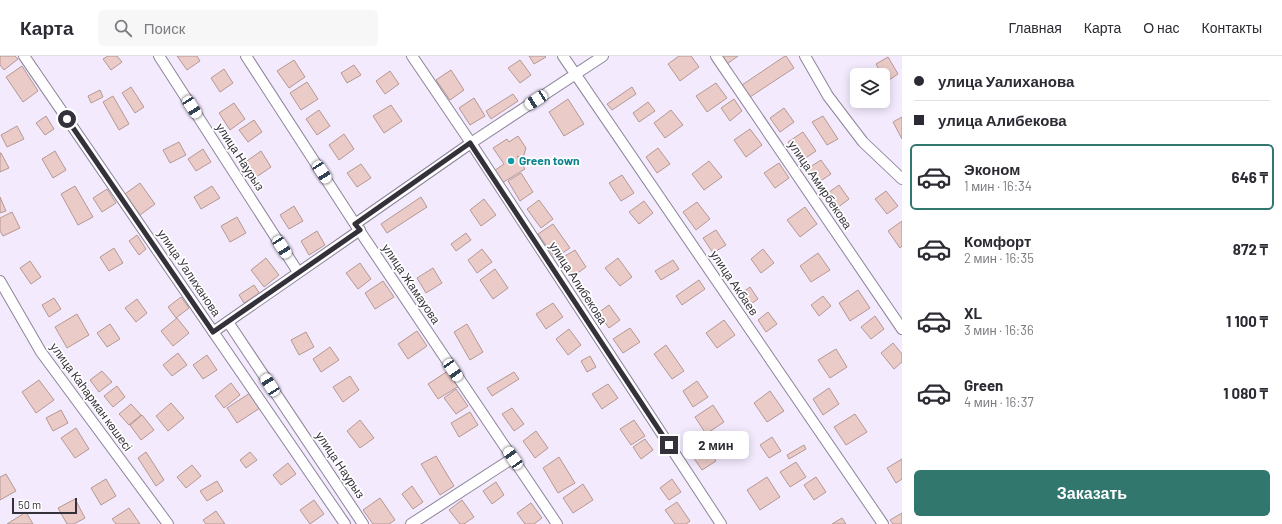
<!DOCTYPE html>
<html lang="ru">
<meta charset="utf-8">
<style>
:root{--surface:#fff;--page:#f7f7f7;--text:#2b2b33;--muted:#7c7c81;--line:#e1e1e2;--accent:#31776e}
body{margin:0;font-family:Barlow,sans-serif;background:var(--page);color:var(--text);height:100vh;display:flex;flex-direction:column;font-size:15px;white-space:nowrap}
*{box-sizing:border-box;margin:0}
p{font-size:13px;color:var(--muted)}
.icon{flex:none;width:22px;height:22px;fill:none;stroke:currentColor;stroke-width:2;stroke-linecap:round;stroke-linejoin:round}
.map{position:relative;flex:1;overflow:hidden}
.panel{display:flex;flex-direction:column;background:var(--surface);width:380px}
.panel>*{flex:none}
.top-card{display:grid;align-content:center;height:88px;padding:0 12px;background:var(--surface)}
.tools{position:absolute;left:850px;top:12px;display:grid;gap:8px}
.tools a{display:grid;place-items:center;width:40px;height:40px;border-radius:6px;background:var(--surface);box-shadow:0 2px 10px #0003;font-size:20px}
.scale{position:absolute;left:12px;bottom:10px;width:65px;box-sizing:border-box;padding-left:4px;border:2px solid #35313a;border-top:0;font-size:11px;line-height:14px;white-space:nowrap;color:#35313a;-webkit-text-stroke:3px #fff;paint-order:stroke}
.end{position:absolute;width:18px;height:18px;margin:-9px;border:5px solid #35313a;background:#fff;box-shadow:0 0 0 2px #fff}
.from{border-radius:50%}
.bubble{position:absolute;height:28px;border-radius:6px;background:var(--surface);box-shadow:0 2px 10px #0003;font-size:13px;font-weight:700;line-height:28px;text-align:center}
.car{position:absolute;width:12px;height:24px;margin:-12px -6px;border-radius:5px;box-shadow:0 0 3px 1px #0007;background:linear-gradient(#fff 24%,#345 0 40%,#fff 0 76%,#345 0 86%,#fff 0)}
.top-card b{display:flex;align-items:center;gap:14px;height:38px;font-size:15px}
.top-card b+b{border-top:1px solid var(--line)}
.top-card i{width:10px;height:10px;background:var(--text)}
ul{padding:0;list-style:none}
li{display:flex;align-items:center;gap:12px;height:66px;margin:0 8px 6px;padding:0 4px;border:2px solid transparent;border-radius:6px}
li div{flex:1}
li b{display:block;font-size:15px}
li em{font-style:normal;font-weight:700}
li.current{border-color:var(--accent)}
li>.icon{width:36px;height:36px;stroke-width:1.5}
.button{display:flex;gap:8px;margin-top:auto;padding:8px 12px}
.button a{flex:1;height:46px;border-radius:6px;background:var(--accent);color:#fff;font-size:16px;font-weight:700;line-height:46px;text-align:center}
header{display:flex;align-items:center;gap:24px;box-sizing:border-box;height:56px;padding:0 20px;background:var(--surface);border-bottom:1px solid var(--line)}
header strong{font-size:19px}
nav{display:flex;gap:22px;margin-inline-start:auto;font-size:14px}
.search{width:280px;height:36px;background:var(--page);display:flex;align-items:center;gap:10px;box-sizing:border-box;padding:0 14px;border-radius:6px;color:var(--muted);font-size:15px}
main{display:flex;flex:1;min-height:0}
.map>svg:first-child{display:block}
.building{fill:#eacbc7;stroke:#b59894}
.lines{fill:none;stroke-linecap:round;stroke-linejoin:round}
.minor-casing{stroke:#8d849a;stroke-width:12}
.minor{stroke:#fff;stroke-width:10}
.route{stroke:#35313a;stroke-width:5}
.culture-dot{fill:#0f9aa8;stroke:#fff;stroke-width:1.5}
.labels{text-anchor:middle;stroke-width:3.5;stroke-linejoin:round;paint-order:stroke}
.street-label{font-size:12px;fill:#35313a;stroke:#fff}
.culture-label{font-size:12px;font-weight:bold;fill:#0d838f;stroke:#fff;text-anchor:start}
</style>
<header>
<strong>Карта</strong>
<div class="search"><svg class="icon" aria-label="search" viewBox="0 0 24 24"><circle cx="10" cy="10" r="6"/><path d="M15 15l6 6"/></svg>Поиск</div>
<nav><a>Главная</a><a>Карта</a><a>О нас</a><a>Контакты</a></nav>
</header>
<main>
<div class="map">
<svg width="902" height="468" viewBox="0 0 902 468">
<rect width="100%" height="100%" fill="#f3eafe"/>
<path class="building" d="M0 0H15L18 3 4 14 0 9Z
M108 0H117L122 6 111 14 103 3Z
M177 0H197L200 5 187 14Z
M529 0H545L546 1 534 8Z
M679 0H691L699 11 680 25 668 8Z
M722 0H738L727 8Z
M785 0H786L794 12 750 41 742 29Z
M888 1 898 18 886 26 883 19H882L876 8Z
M294 4 305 21 289 32 277 15Z
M520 4 531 19 520 27 508 12Z
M354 9 361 19 347 27 341 17Z
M22 10 38 35 23 46 6 21Z
M224 13 233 27 220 36 211 22Z
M451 14 464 34 450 44 436 24Z
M390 15 399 28 385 38 376 25Z
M307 26 318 43 301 54 290 37Z
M716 27 727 42 707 56 696 40Z
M131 31 144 51 135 57 122 37Z
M632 31 636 38 612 54 607 48Z
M100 34 103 41 91 47 88 40Z
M513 38 518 45 491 63 486 55Z
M113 40 129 68 119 74 103 46Z
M474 42 485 60 470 69 459 52Z
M568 43 584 68 564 80 549 56Z
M734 43 742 55 730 65 721 52Z
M648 46 655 55 639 66 633 57Z
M234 47 245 63 230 74 219 57Z
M391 49 402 65 384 77 373 60Z
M784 52 794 66 780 76 770 62Z
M319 54 330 70 317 79 306 63Z
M671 54 683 69 665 82 654 67Z
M46 60 54 73 45 79 36 67Z
M823 60 838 83 827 89 812 66Z
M902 61V83L893 66Z
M254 64 262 76 248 86 239 74Z
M17 70 24 83 7 91 1 79Z
M750 73 762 89 746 101 734 84Z
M803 76 816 95 801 105 788 86Z
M344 78 354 93 339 104 329 89Z
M518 80 526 92 523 102 517 100 525 113 502 127 494 115 504 108 493 92 507 83 509 86Z
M179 86 186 99 170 107 163 94Z
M658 92 670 108 657 117 646 101Z
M203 93 211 106 196 115 188 103Z
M55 95 66 114 53 122 42 103Z
M261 95 271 111 255 122 244 107Z
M0 97H1L9 112 0 116Z
M821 104 831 118 816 128 807 113Z
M709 105 722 121 704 134 692 118Z
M779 107 789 122 775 132 764 117Z
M361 108 371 122 357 131 347 117Z
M521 117 533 136 520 145 508 125Z
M622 119 634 137 621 145 609 127Z
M140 127 155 148 140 159 125 138Z
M839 129 849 143 836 153 825 139Z
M75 130 93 161 78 169 61 138Z
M212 130 220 142 201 153 194 141Z
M107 133 116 147 102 156 93 142Z
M886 135 898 150 887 158 875 143Z
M0 141 6 155 0 157Z
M421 141 427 151 387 177 381 168Z
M484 143 496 159 481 170 470 154Z
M539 144 553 163 541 172 527 153Z
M644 145 653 157 639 168 629 156Z
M697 146 710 163 696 174 683 156Z
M294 150 303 165 289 173 280 159Z
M805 151 817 168 800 181 787 164Z
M12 156 20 172 3 180 0 175V162Z
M237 161 246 177 230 186 221 170Z
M902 165V190L900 192 888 175Z
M553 168 570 192 555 202 538 178Z
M716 174 726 189 713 197 703 182Z
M317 175 325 189 309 199 301 185Z
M466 177 471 184 456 195 451 188Z
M137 179 146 193 139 199 129 185Z
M114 192 123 207 109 215 100 201Z
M482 193 492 206 477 217 468 204Z
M763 193 774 207 761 217 751 203Z
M575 194 586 211 572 221 560 203Z
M818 197 830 214 811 226 800 210Z
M266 202 279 219 264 231 251 214Z
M618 202 632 221 620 230 605 212Z
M673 204 679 213 661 224 655 215Z
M30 205 41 221 31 228 20 212Z
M360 207 371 223 358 233 346 217Z
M433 212 442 227 426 237 417 222Z
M495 213 508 232 493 243 480 224Z
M699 224 705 233 682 249 676 240Z
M383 225 394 241 375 253 365 237Z
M254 229 260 238 244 247 239 239Z
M750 231 758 243 747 251 739 239Z
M858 234 870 252 850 265 839 247Z
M823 240 831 250 819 260 811 249Z
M181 241 189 252 176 262 168 251Z
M54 242 61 253 49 261 42 249Z
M137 243 147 257 136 266 125 252Z
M553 247 563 261 546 273 536 258Z
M609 249 620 264 609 272 598 257Z
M768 256 777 268 766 276 758 264Z
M77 258 89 279 67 292 55 271Z
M875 260 884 273 871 283 861 271Z
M177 262 189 277 173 290 161 275Z
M724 264 735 279 717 292 706 277Z
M110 268 120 283 107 291 97 277Z
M467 268 483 296 470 304 454 276Z
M630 272 640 286 623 297 613 283Z
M569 273 581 289 568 299 556 283Z
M417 275 427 290 408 303 398 288Z
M306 276 314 291 299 299 291 284Z
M893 287 902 298V306L894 313 881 297Z
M666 289 684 315 672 323 654 298Z
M330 291 339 304 321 316 313 303Z
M836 293 847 311 830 322 818 304Z
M178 297 187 309 172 320 163 309Z
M207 299 217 314 203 323 193 309Z
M590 300 596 311 587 316 581 305Z
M102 315 112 326 99 336 90 324Z
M448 315 459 330 438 343 428 328Z
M514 316 519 323 492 340 487 332Z
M350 320 359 334 343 346 333 331Z
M39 324 54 344 36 357 22 336Z
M697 325 708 341 693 351 683 335Z
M231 327 240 339 224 352 215 340Z
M608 328 618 342 602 353 592 338Z
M117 330 125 341 113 351 104 340Z
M829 332 839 348 823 359 813 343Z
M456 333 468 350 456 358 444 342Z
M770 335 784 355 767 366 754 347Z
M250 337 260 352 237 367 227 352Z
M171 347 184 362 168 375 156 360Z
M131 348 141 359 129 369 119 358Z
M713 349 724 366 706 378 695 361Z
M512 352 524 368 514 375 502 358Z
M61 354 68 367 53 375 46 362Z
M470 356 478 369 459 381 451 367Z
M855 358 867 376 846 389 834 371Z
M142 359 154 374 141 384 130 369Z
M360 364 374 382 360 392 347 375Z
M634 364 645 380 631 389 620 373Z
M76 372 89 393 75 402 61 382Z
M536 375 548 392 535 402 523 385Z
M772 381 781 395 769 402 760 389Z
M645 383 653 394 641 403 633 391Z
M703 385 716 405 702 414 688 394Z
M804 389 806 393 789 403 787 399Z
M146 396 164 424 156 430 138 402Z
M250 396 257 404 246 412 240 404Z
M436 400 454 430 440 439 421 408Z
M559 401 575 427 558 437 543 412Z
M902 403V423L896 427 887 412Z
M796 406 806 421 790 431 780 416Z
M288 407 296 418 281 429 273 419Z
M192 409 201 420 186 432 177 421Z
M6 418 16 435 0 444V421Z
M767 421 780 441 760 454 747 434Z
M816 421 826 436 814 444 804 429Z
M106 423 116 440 101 449 91 432Z
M672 423 681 436 669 444 660 432Z
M217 425 223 435 207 445 200 435Z
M496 426 504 439 492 448 483 435Z
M583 428 593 444 573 457 563 442Z
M412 430 423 446 413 453 402 438Z
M380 442 395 464 389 468H373L363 454Z
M75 443 85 462 74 468H67L58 452Z
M314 444 324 458 310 468 300 454Z
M462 444 474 461 464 468H460L449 454Z
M677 446 690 465 686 468H675L665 454Z
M531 447 542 462 534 468H525L517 457Z
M129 452 140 468H116L112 463Z
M216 455 225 468H206L203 464Z
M26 456 33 468H7Z
M902 457V468H893L890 464Z
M842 462 846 468H832Z"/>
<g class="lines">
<g class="minor-casing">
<path id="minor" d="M24 0 345 468
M159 0 298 216
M246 0 355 168 557 468
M412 0 471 87 721 468
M563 0 883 468
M716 0 902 273
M805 0 828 40 863 86 902 123
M355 168 471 87 603 0
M0 225 41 296 168 468
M228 266 363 468
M213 276 360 174
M411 468 513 402"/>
</g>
<use href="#minor" class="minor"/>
</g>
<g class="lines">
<path class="route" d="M67 63 213 276 360 174 355 168 470 87 669 389"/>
</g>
<circle class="culture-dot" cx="511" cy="105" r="4"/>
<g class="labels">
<g class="street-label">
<text transform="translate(240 101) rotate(57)" y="4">улица Наурыз</text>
<text transform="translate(820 129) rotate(56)" y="4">улица Амирбекова</text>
<text transform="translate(189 217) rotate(56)" y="4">улица Уалиханова</text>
<text transform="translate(578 227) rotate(57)" y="4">улица Алибекова</text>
<text transform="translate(734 227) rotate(56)" y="4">улица Акбаев</text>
<text transform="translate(411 228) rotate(56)" y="4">улица Жамауова</text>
<text transform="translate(91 341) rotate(54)" y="4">улица Каһарман көшесі</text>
<text transform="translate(340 409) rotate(56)" y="4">улица Наурыз</text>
</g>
<g class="culture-label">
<text x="519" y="109">Green town</text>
</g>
</g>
</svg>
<div class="tools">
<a><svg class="icon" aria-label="layers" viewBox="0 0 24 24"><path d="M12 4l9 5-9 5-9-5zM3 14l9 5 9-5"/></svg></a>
</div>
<div class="scale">50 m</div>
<i class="end from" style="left:67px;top:63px"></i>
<i class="end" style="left:669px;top:389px"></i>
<div class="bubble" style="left:683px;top:375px;width:66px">2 мин</div>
<i class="car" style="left:536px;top:44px;rotate:237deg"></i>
<i class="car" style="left:192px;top:51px;rotate:147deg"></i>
<i class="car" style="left:322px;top:116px;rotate:147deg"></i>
<i class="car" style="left:282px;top:191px;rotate:147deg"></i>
<i class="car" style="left:453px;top:314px;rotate:146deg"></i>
<i class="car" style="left:270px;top:329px;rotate:327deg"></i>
<i class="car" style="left:513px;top:402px;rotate:326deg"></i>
</div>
<section class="panel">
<div class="top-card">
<b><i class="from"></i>улица Уалиханова</b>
<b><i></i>улица Алибекова</b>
</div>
<ul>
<li class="current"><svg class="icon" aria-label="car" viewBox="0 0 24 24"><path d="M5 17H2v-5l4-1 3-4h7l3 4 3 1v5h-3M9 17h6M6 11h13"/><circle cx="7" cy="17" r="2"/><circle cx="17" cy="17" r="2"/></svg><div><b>Эконом</b><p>1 мин · 16:34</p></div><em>646 ₸</em></li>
<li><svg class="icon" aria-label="car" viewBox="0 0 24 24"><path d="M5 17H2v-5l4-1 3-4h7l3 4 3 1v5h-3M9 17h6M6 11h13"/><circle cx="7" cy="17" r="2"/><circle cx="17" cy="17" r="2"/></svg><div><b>Комфорт</b><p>2 мин · 16:35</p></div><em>872 ₸</em></li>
<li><svg class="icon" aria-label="car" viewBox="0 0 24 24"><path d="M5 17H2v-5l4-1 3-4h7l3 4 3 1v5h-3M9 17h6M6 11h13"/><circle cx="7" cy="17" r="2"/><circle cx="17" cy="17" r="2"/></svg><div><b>XL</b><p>3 мин · 16:36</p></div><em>1 100 ₸</em></li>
<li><svg class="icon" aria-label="car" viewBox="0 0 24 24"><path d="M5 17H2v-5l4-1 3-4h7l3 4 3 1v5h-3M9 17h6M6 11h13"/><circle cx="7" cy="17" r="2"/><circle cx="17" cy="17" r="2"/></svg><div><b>Green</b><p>4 мин · 16:37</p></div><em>1 080 ₸</em></li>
</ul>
<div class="button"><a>Заказать</a></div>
</section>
</main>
